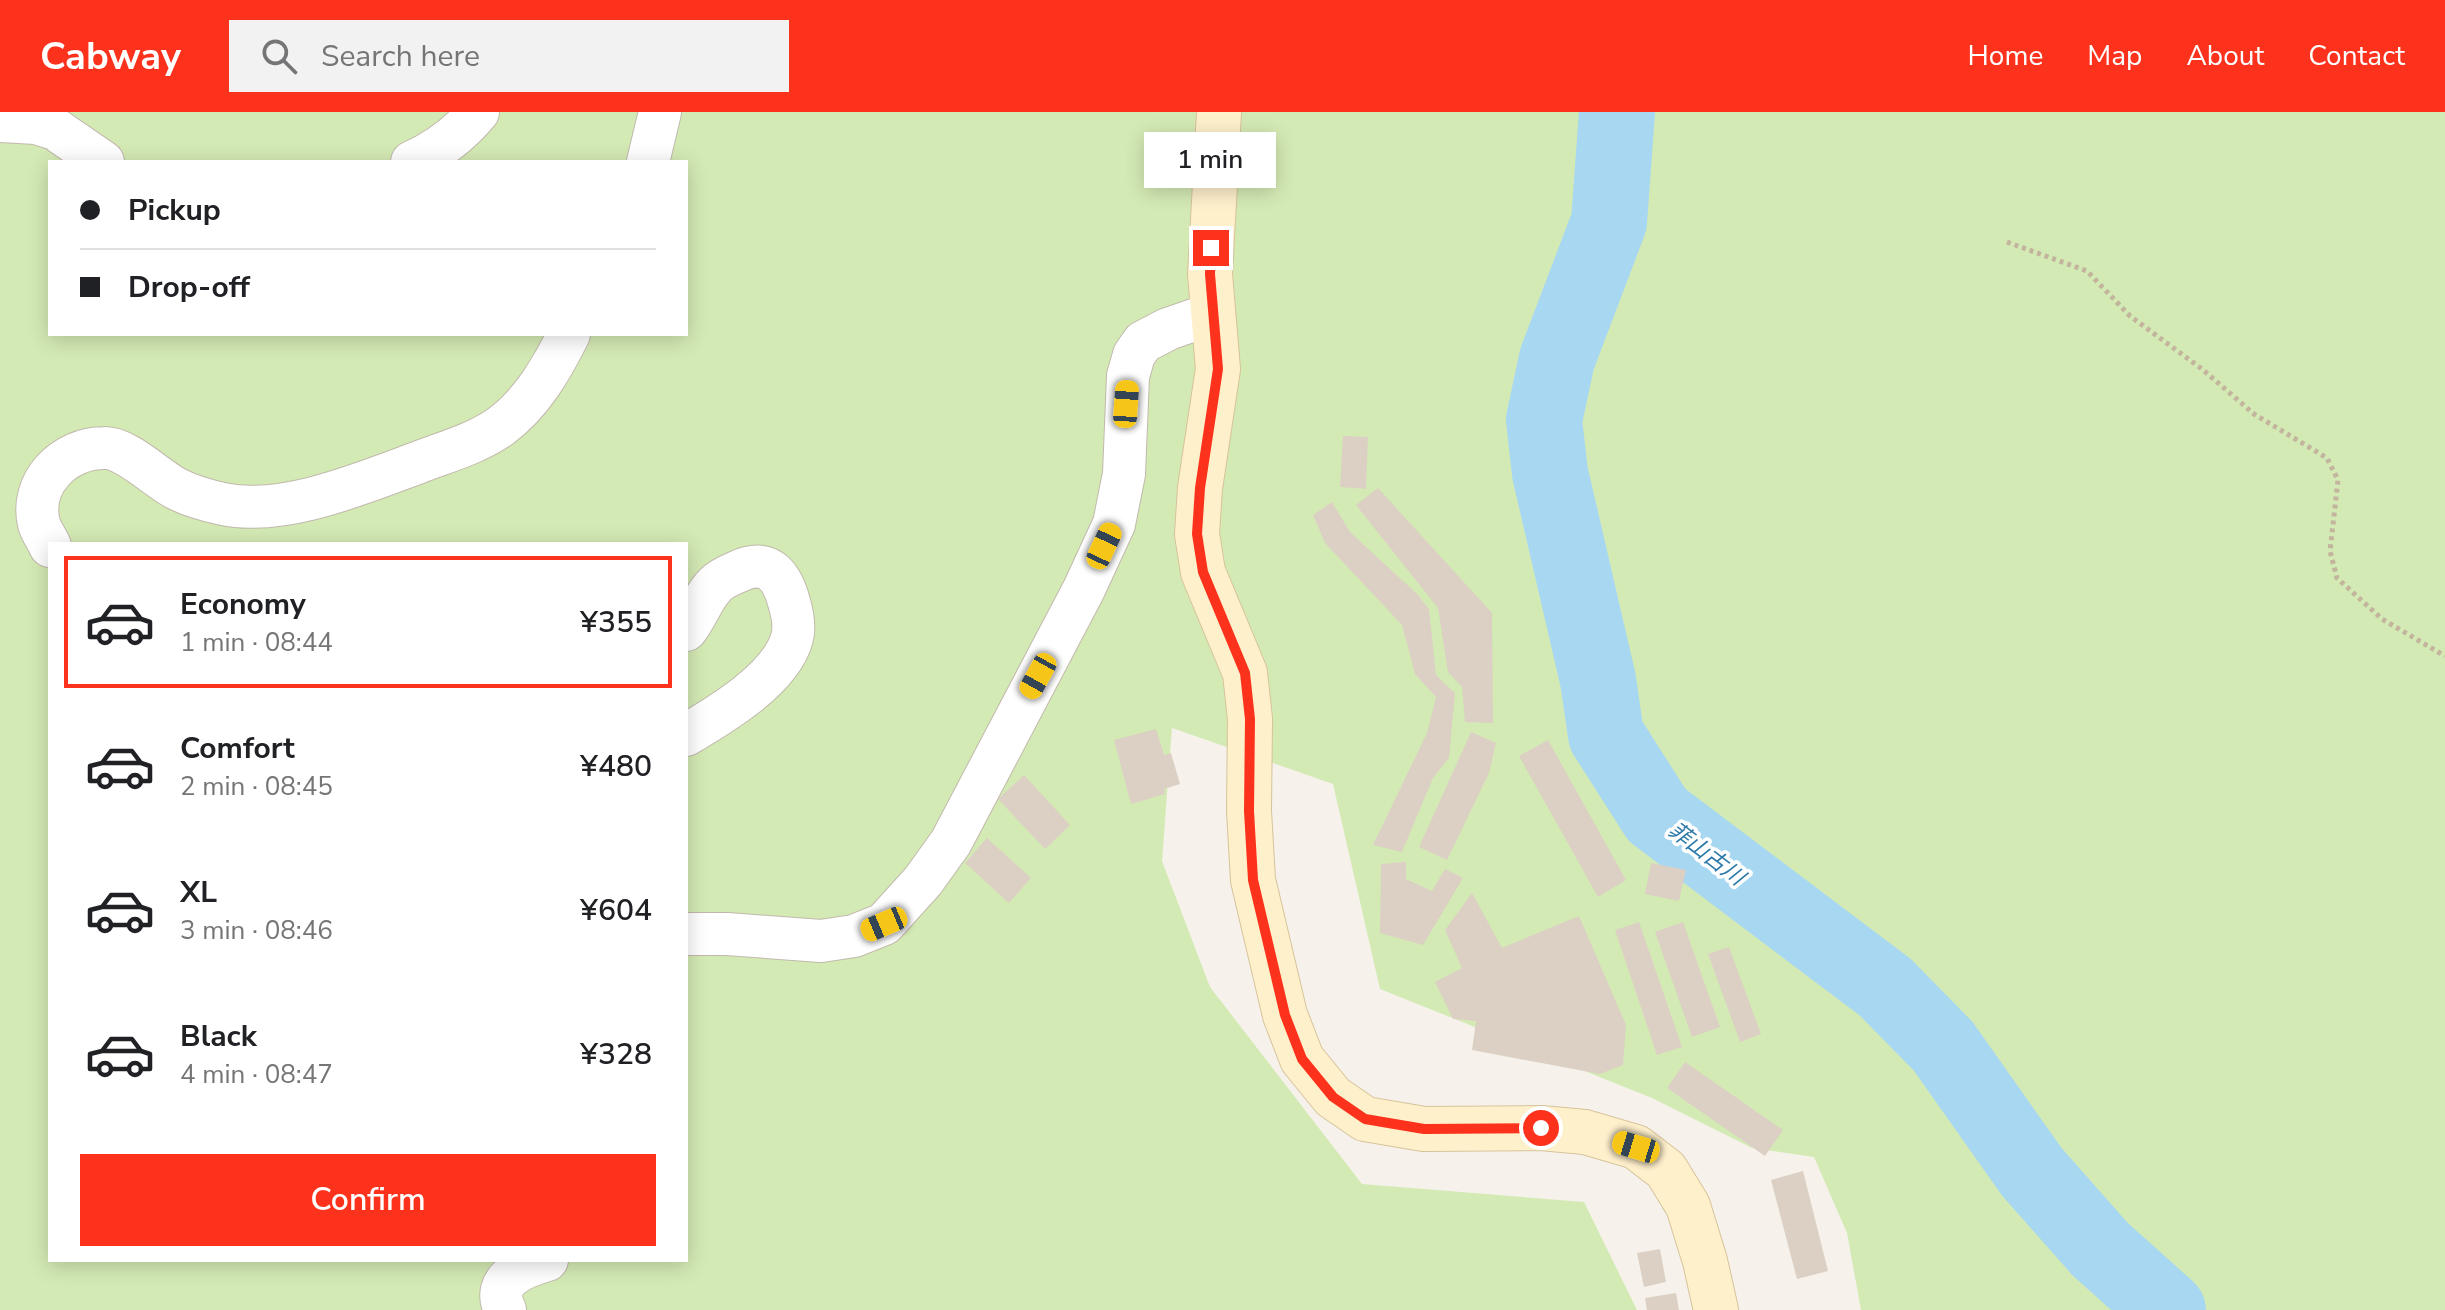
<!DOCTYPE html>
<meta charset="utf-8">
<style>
:root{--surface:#fff;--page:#f2f2f2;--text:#202124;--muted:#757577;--line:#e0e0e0;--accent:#fc321c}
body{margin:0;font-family:"Nunito Sans","Noto Sans JP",sans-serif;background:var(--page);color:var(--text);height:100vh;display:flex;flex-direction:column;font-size:30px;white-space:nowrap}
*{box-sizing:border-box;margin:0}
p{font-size:26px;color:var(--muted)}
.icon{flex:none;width:44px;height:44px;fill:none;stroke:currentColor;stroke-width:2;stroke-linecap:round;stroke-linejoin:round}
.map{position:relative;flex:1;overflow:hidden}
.sheet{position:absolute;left:48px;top:430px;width:640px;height:720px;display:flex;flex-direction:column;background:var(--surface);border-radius:0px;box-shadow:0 4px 20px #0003}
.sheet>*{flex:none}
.hud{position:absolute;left:48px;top:48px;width:640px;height:176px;border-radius:0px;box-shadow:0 4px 20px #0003;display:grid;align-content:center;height:176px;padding:0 32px;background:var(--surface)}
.end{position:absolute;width:36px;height:36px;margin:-18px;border:10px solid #fc321c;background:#fff;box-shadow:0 0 0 4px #fff}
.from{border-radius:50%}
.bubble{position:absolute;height:56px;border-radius:0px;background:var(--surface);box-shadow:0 4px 20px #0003;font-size:26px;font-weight:600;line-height:56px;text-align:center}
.car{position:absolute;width:24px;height:48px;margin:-24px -12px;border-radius:10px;box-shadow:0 0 6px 2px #0007;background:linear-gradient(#f5c518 24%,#345 0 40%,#f5c518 0 76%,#345 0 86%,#f5c518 0)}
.hud b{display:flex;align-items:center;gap:28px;height:76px;font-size:30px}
.hud b+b{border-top:2px solid var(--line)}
.hud i{width:20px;height:20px;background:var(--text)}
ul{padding:14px 0 0;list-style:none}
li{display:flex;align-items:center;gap:24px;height:132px;margin:0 16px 12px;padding:0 16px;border:4px solid transparent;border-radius:0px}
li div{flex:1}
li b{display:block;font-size:30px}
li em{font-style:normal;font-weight:600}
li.current{border-color:var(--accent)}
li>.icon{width:72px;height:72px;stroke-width:1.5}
.primary-button{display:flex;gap:16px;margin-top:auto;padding:16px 32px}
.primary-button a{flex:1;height:92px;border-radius:0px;background:var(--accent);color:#fff;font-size:32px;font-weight:600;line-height:92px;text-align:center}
header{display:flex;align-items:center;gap:48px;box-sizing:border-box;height:112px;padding:0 40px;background:var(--accent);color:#fff}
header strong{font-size:38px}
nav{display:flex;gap:44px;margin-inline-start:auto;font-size:28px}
.search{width:560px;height:72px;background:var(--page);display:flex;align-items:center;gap:20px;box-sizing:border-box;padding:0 28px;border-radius:0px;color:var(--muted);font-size:30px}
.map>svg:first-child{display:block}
.green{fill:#d4eab4;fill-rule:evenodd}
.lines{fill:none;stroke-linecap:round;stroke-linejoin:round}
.river{stroke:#a8d7f2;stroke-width:76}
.building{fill:#dbd0c3}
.street-casing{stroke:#c2b9ad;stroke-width:44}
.secondary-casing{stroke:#d6c39a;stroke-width:46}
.path{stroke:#c3b49e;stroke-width:5;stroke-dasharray:4 4;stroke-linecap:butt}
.street{stroke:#fff;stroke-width:42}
.secondary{stroke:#fff0cc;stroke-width:44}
.route{stroke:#fc321c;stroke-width:10}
.labels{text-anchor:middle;stroke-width:7;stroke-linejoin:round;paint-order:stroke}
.water-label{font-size:22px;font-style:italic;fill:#2c7aa8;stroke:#fff}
</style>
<header>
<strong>Cabway</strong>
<div class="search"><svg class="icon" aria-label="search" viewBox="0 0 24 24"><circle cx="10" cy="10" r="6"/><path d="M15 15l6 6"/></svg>Search here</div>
<nav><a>Home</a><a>Map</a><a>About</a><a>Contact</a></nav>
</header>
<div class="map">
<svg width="2445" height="1198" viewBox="0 0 2445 1198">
<rect width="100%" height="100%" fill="#f6f2eb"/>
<path class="green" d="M0 0H2445V1198H1861L1847 1121 1814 1045 1752 1036 1652 986 1380 877 1333 672 1172 616 1162 749 1210 875 1362 1072 1584 1090 1637 1198H0ZM50 50H686V222H50ZM50 432H686V1148H50Z"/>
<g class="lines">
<path class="river" d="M1617 0 1609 110 1557 247 1544 308 1550 361 1598 568 1606 623 1657 703 1885 875 1943 934 2032 1060 2100 1137 2168 1198"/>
</g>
<path class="building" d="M1343 324 1368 325 1366 377 1340 375Z
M1378 376 1492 501 1493 611 1465 610 1462 575 1448 560 1438 496 1356 393Z
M1332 390 1350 420 1417 482 1429 497 1436 563 1455 581 1449 646 1433 666 1402 740 1373 733 1427 621 1436 585 1415 562 1402 513 1325 431 1313 403Z
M1156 617 1164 643 1171 641 1180 672 1164 677 1165 682 1131 692 1114 628Z
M1471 620 1496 631 1489 661 1447 748 1419 735Z
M1548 628 1626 768 1598 785 1519 644Z
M1024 663 1070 713 1045 737 998 687Z
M987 726 1031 766 1009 791 965 751Z
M1406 750V767L1432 779 1445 757 1463 766 1423 833 1380 821 1381 752Z
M1651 751 1686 758 1679 789 1645 782Z
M1472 781 1502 836 1579 804 1626 913 1623 953 1600 962 1472 938 1476 909 1453 907 1435 870 1462 856 1445 818Z
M1639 810 1682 935 1657 943 1615 818Z
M1683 810 1720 915 1692 925 1655 820Z
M1729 835 1761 922 1740 930 1708 842Z
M1685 950 1783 1018 1765 1044 1667 976Z
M1803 1059 1828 1159 1797 1167 1771 1068Z
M1660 1137 1666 1170 1644 1175 1637 1141Z
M1676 1181 1679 1198H1647L1645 1186Z"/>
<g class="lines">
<g class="street-casing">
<path id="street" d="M0 9 36 11 55 17 103 50
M412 50C439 38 459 23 478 0
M648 50 660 0
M50 434C47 427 41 419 39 412 29 371 64 336 104 336 126 335 157 367 177 377 191 384 209 389 223 392 282 405 363 371 417 351 445 340 476 332 501 314 532 291 552 256 569 222
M686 518C697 505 703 484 716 472 721 467 730 463 737 460 767 446 781 461 789 490 792 500 795 515 792 526 781 567 720 603 686 623
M686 822H727L821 829 854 824 884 812 923 769 951 730 1084 477 1114 412 1124 362 1128 264 1134 243 1143 230 1168 217 1214 201
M505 1198C490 1167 523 1155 547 1148"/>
</g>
<g class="secondary-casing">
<path id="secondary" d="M1219 0 1210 162 1218 257 1200 376 1197 422 1203 460 1245 561 1250 607 1249 699 1253 768 1285 903 1302 947 1333 985 1365 1007 1424 1017 1541 1016 1585 1020 1636 1035 1666 1058 1688 1094 1705 1149 1716 1198"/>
</g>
<path class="path" d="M2007 130 2087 159 2130 204 2202 257 2254 302 2327 346 2338 368 2330 439 2337 466 2382 507 2445 544"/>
<use href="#street" class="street"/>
<use href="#secondary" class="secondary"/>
</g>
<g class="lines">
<path class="route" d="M1211 136 1210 162 1218 257 1200 376 1197 422 1203 460 1245 561 1250 607 1249 699 1253 768 1285 903 1302 947 1333 985 1365 1007 1424 1017 1541 1016"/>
</g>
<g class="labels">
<g class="water-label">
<text transform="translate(1707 741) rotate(37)" y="8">菲山古川</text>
</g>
</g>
</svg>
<i class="end from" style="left:1541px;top:1016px"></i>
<i class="end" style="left:1211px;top:136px"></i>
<div class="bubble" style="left:1144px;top:20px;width:132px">1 min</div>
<i class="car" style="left:1126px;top:292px;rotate:4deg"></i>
<i class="car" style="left:1104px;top:434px;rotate:25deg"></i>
<i class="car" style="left:1038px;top:564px;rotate:209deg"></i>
<i class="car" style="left:884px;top:812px;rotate:247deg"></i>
<i class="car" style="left:1636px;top:1035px;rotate:287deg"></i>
<div class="hud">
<b><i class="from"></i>Pickup</b>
<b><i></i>Drop-off</b>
</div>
<section class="sheet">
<ul>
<li class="current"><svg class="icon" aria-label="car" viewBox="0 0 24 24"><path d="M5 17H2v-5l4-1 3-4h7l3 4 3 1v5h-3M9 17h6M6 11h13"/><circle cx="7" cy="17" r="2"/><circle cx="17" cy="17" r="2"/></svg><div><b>Economy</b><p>1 min · 08:44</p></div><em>¥355</em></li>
<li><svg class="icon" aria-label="car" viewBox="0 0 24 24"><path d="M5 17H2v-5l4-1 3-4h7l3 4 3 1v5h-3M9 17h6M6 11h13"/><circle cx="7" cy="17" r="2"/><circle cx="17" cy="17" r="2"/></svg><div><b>Comfort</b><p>2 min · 08:45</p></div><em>¥480</em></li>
<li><svg class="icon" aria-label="car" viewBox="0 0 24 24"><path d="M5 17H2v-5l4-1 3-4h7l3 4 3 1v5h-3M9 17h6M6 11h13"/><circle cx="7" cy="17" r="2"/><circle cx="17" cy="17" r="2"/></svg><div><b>XL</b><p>3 min · 08:46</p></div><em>¥604</em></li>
<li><svg class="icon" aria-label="car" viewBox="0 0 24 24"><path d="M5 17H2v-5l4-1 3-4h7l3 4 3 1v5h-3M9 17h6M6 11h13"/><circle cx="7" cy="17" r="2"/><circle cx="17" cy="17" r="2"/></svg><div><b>Black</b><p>4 min · 08:47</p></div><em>¥328</em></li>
</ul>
<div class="primary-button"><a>Confirm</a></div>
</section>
</div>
